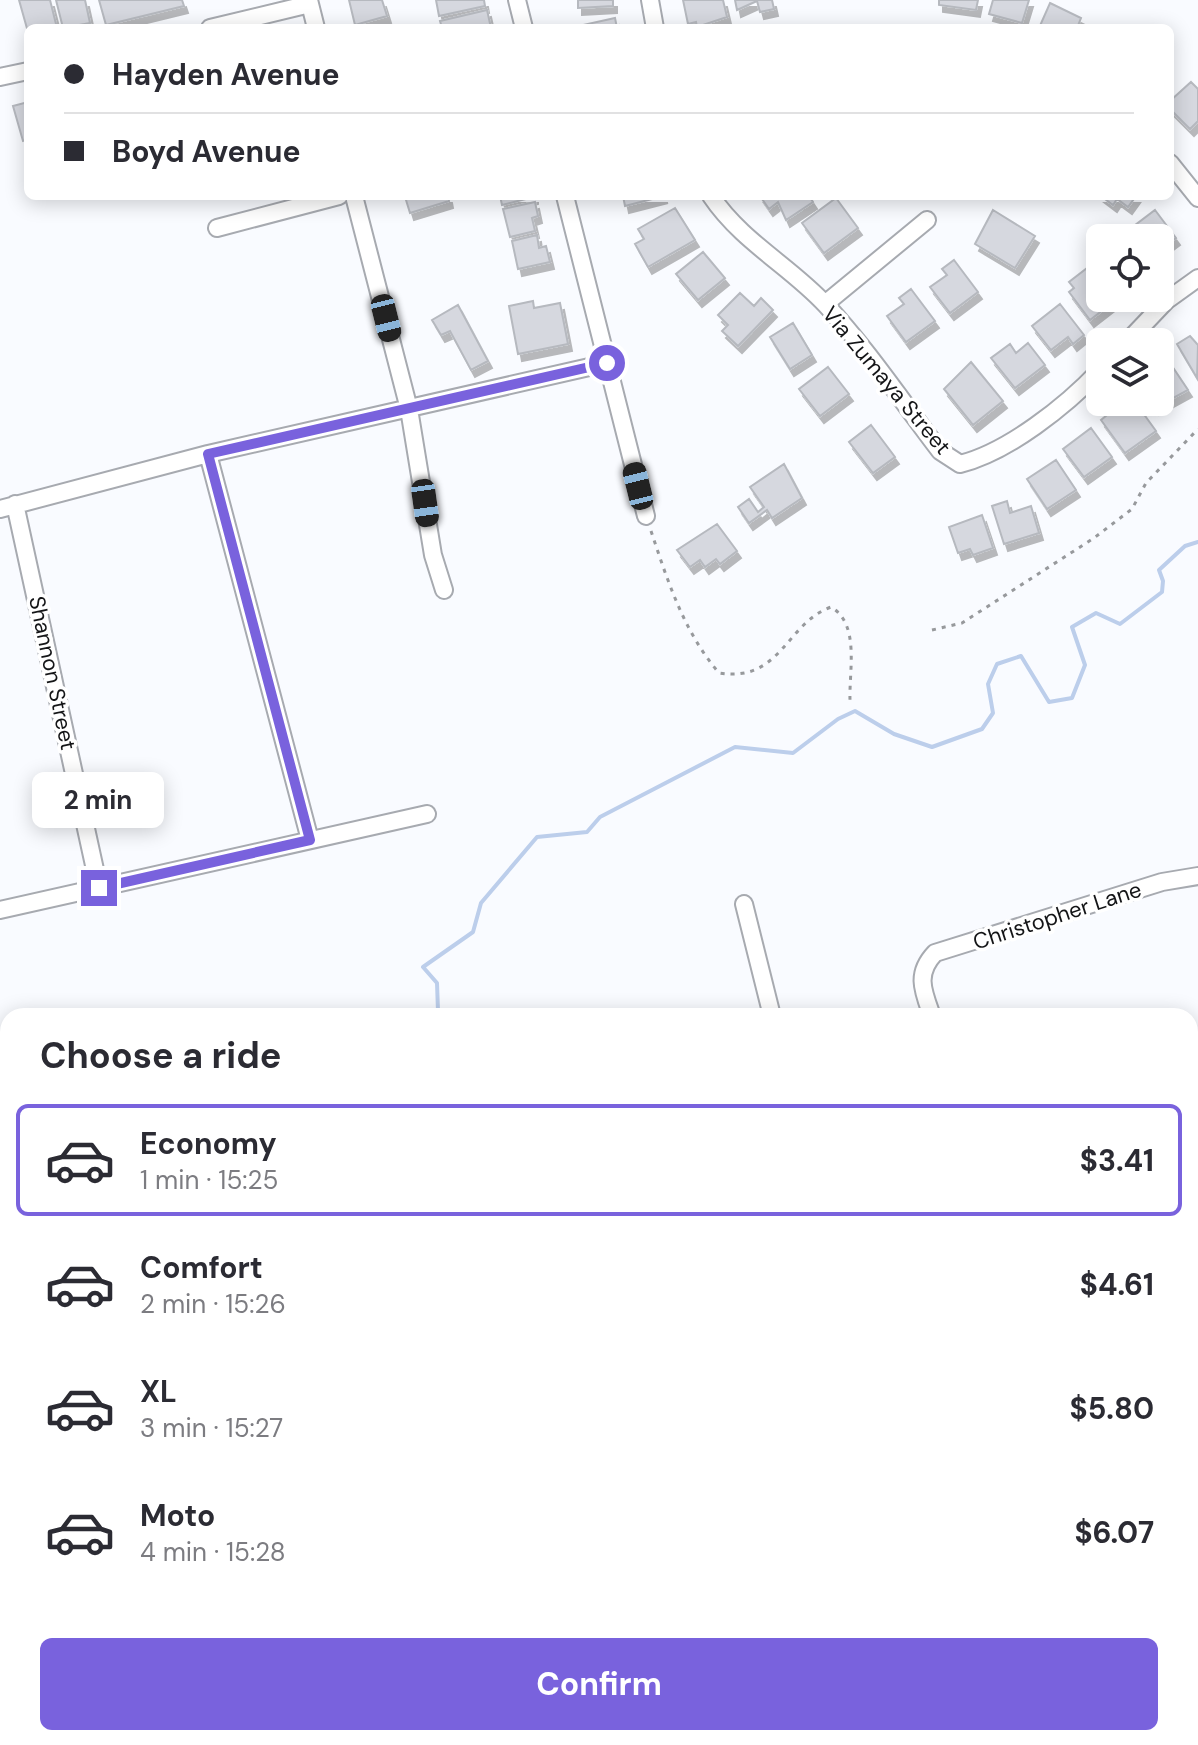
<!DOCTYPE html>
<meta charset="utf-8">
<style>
:root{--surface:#fff;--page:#f7f7f7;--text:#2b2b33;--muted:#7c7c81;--line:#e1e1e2;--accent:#7962dd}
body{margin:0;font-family:"DM Sans",sans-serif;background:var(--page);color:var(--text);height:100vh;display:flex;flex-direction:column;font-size:30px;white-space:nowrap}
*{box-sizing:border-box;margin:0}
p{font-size:26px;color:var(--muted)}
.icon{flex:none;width:44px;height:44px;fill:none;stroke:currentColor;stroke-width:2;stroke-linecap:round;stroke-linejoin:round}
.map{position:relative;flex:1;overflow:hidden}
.sheet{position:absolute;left:0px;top:1008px;width:1198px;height:738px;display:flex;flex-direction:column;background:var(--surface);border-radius:24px 24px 0 0;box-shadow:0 4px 20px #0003}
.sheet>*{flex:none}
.hud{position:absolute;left:24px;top:24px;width:1150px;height:176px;border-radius:12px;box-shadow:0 4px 20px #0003;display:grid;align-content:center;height:176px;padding:0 40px;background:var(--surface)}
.buttons{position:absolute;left:1086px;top:224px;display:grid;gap:16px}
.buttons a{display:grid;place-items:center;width:88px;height:88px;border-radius:12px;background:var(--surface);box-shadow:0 4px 20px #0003;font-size:40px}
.end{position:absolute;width:36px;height:36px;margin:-18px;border:10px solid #7962dd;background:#fff;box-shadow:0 0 0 4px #fff}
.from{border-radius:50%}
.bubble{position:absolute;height:56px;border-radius:12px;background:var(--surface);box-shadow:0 4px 20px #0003;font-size:26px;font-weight:700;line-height:56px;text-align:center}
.car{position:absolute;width:24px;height:48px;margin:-24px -12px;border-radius:10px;box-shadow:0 0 6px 2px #0007;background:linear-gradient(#222 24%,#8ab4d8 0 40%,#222 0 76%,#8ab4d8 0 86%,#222 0)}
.hud b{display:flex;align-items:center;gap:28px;height:76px;font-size:30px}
.hud b+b{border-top:2px solid var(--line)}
.hud i{width:20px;height:20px;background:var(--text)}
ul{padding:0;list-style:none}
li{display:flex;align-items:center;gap:24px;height:112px;margin:0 16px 12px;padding:0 24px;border:4px solid transparent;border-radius:12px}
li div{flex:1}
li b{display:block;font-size:30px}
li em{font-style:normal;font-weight:700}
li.on{border-color:var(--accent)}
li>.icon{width:72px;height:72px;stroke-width:1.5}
h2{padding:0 40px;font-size:36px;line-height:96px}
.cta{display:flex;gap:16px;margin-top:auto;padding:16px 40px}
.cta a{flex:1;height:92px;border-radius:12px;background:var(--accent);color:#fff;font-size:32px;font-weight:700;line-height:92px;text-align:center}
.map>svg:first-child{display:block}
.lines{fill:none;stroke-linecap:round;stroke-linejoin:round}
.stream{stroke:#bcceeb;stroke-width:4}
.building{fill:#d6d8df;stroke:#b6b9bf;stroke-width:2;filter:url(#shadow)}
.minor-casing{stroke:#a7aab0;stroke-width:20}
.path{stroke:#97999c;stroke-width:3;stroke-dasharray:4 6;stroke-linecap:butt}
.minor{stroke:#fff;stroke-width:16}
.route{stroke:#7962dd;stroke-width:10}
.labels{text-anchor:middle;stroke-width:7;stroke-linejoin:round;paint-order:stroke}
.street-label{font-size:22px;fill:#141517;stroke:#fff}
</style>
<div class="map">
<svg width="1198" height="1745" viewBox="0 0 1198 1745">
<defs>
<filter id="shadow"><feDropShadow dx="4" dy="7" stdDeviation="0" flood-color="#0004"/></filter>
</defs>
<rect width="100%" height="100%" fill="#f9fbff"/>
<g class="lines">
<path class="stream" d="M361 1016 438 1011 437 983 423 967 473 932 481 903 537 837 587 832 600 817 735 747 793 753 838 719 855 711 894 734 932 747 982 729 993 713 988 684 997 664 1021 656 1049 702 1072 698 1085 665 1072 627 1096 613 1120 624 1162 592 1163 581 1159 570 1185 546 1198 542
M58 1745 61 1738"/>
</g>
<path class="building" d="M19 0H50L57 28H28V32Z
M56 0H85L90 23 63 28Z
M99 0H182L184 6 106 25Z
M349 0H382L387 16 355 25Z
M436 0H484L485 6 439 16Z
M578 0H613V6L578 8Z
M683 0H723L727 17 697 27 696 22 688 24Z
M735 0H772L774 9 760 12 757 1 737 10Z
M939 0H978L976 10 939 5Z
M993 0H1029L1022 23 989 14Z
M1050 3 1081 18 1077 28H1039Z
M487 10 491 28H442L440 21Z
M615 18 617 28H583V25Z
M1191 82 1198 89V121L1190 129 1170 109V101Z
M28 102V139L23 141 13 106Z
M412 196H448L449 201 410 213 406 200Z
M500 196H534V197L502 205Z
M623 196H664L625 206Z
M760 196H809L813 202 786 220 778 202 769 209Z
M1101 196H1136L1128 207 1117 199 1113 205Z
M836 198 858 228 824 253 802 223Z
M535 202 538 216 532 218 535 231 510 237 503 209Z
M675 208 695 240 648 267 635 244 644 239 638 229Z
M993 210 1035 236 1015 268 975 244Z
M1155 210 1176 238 1160 250V238H1131L1126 232Z
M537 235 539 248 546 246 550 262 518 269 512 241Z
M703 252 725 278 698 300 676 274Z
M954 260 978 292 950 313 930 287 947 275 942 269Z
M1091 265 1100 278V298L1117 299 1090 320 1069 292 1074 288 1069 282Z
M911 289 935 321 906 342 887 316 904 304 899 298Z
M740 293 754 306 761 298 773 310 738 346 722 331 728 325 718 315Z
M533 301 534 308 560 303 568 344 518 354 509 306Z
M1060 304 1084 335 1073 344 1068 337 1051 350 1032 326Z
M458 305 488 361 471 370 450 331 441 335 432 320Z
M793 323 812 355 790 369 770 337Z
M1190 336 1198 345 1197 378 1177 344Z
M1028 343 1045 365 1015 388 991 358 1010 344 1016 353Z
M1168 360 1188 390 1155 408 1150 402H1160V366Z
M971 362 1003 401 973 425 944 389Z
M828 367 849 394 820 416 799 389Z
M1123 402H1135L1156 431 1125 453 1101 420Z
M871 425 895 457 873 473 849 442Z
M1091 428 1112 457 1084 477 1063 449Z
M1056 460 1076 490 1047 509 1027 479Z
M784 464 802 498 772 518 767 510 749 523 738 507 749 499 758 512 764 507 750 487Z
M1007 501 1010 513 1031 506 1039 533 1004 544 992 506Z
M982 515 993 548 973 555 970 549 958 553 949 527Z
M717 524 737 551 720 564 716 559 705 567 700 560 690 567 677 550Z"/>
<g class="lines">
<g class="minor-casing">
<path id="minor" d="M309 0 316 28
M517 0 524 28
M650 0 655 28
M210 28 310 4
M0 77 28 71
M1170 163 1198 198
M354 196 409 409 433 555 444 590
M565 196 646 516
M711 196C742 242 790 266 826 305 868 350 903 403 940 451L960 464C1008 452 1066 406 1100 370
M217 228 339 196
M825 304 927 220
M1127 342 1166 301 1198 278
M208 454 310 840
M15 504 99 888
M0 509 208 454 607 363
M744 904 772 1016
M0 910 427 814
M932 1016C923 991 915 974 935 953L1162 882 1198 876
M1190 1321 1198 1326
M1190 1394 1198 1380
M0 1547 8 1586
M1190 1598 1198 1604
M427 1738 428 1745
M816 1743V1745
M189 1745 212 1738"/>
</g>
<path class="path" d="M651 531C668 582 684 632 719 673 781 683 786 623 831 607 860 624 849 670 850 700
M932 630 962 623 1094 538 1132 509 1146 483 1198 429"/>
<use href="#minor" class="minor"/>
</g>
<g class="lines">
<path class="route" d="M99 888 310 840 208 454 607 363"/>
</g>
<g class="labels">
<g class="street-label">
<text transform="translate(887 380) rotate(50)" y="8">Via Zumaya Street</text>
<text transform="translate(53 673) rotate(78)" y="8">Shannon Street</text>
<text transform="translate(1057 915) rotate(-18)" y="8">Christopher Lane</text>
</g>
</g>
</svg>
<div class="buttons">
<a><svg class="icon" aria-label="locate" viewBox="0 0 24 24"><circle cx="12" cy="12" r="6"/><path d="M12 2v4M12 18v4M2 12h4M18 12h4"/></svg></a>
<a><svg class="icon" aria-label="layers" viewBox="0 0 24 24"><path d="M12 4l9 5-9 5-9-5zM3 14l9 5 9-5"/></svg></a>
</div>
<i class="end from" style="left:607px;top:363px"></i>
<i class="end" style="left:99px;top:888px"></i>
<div class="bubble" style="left:32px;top:772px;width:132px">2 min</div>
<i class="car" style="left:386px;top:318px;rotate:166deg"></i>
<i class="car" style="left:638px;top:486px;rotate:346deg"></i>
<i class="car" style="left:425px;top:503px;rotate:172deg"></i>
<div class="hud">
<b><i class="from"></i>Hayden Avenue</b>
<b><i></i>Boyd Avenue</b>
</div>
<section class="sheet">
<h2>Choose a ride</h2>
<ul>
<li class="on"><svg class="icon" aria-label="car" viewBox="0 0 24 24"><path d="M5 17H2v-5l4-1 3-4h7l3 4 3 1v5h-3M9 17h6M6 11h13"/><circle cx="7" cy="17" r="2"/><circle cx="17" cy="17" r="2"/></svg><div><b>Economy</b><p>1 min · 15:25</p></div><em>$3.41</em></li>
<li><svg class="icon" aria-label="car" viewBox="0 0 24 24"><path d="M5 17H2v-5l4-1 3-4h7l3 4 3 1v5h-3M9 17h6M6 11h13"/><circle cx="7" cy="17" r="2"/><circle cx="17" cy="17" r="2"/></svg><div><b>Comfort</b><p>2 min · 15:26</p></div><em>$4.61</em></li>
<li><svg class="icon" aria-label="car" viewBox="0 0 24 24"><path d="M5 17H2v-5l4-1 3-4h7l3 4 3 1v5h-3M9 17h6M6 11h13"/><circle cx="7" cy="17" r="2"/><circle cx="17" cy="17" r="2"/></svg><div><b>XL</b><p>3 min · 15:27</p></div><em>$5.80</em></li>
<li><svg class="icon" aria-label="car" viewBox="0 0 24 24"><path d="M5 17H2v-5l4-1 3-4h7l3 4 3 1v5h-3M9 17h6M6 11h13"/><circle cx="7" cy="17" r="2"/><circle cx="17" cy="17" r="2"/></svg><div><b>Moto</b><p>4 min · 15:28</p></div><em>$6.07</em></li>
</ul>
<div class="cta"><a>Confirm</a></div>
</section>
</div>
